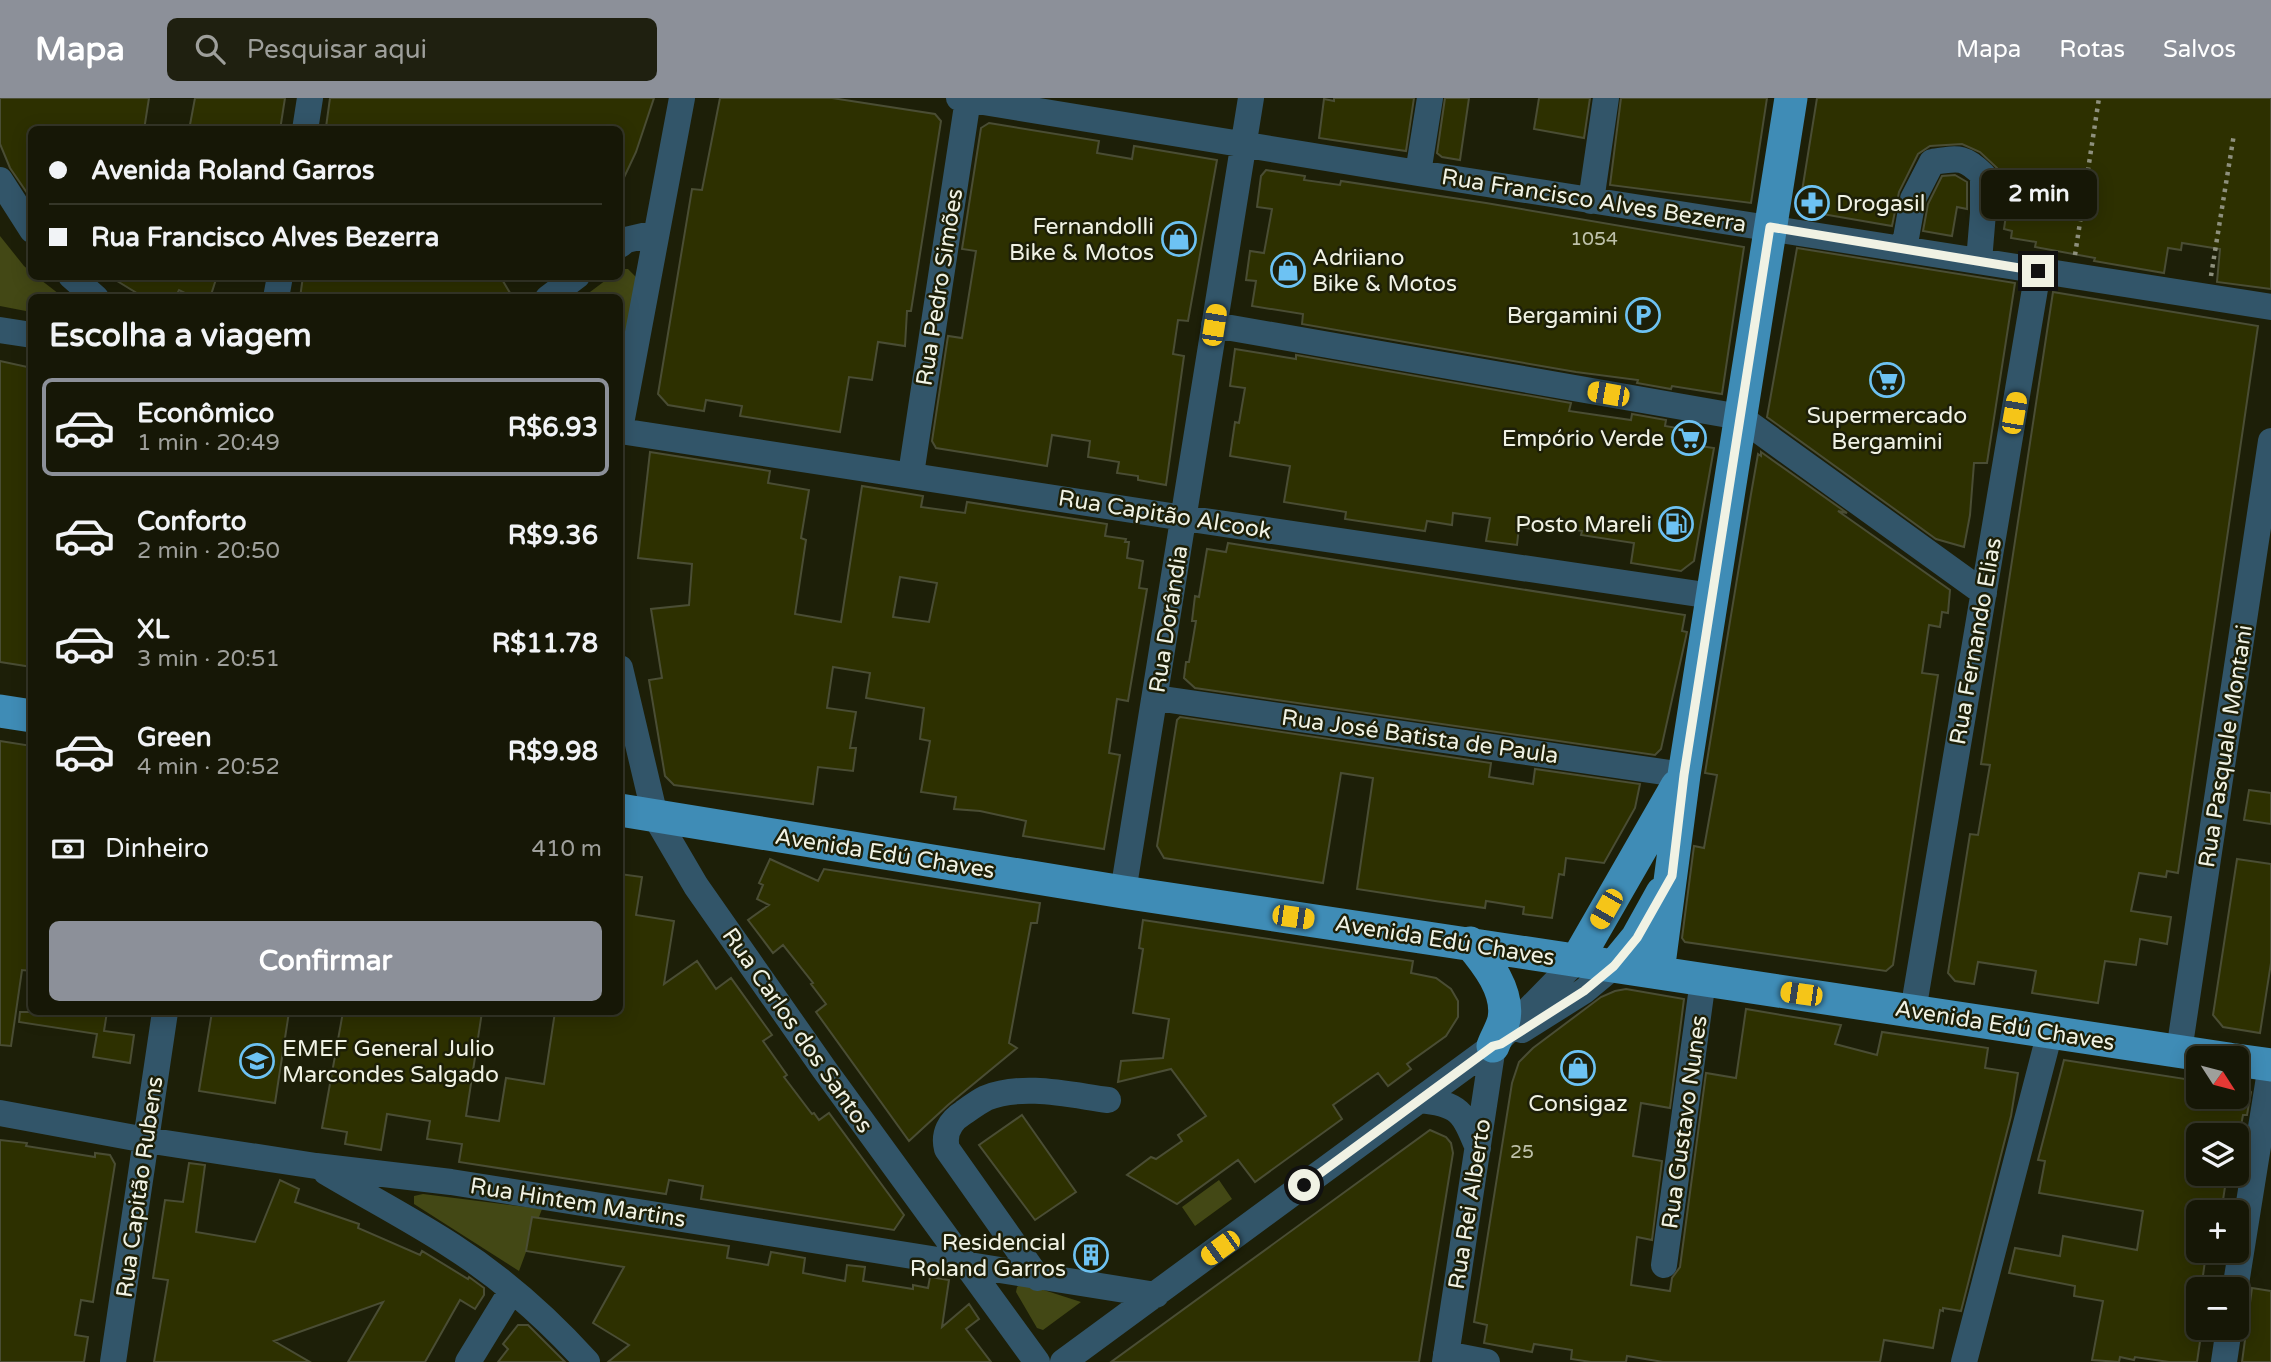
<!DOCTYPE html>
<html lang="pt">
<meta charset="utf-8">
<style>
:root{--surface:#161706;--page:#1f2010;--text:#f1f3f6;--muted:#9e9f9b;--line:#353628;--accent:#8c9099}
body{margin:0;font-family:"Varela Round",sans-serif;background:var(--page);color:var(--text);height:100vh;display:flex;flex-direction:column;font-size:26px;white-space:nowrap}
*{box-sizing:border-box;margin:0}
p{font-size:23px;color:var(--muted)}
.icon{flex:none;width:38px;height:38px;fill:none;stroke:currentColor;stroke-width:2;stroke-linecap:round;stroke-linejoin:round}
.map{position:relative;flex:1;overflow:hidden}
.side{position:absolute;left:28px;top:196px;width:595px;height:721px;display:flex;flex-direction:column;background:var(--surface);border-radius:10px;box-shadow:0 4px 18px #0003,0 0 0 2px var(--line)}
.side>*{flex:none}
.top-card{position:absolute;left:28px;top:28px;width:595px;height:154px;border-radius:10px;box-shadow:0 4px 18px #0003,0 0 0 2px var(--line);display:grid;align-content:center;height:154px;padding:0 21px;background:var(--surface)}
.needle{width:46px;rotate:126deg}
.buttons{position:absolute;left:2186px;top:948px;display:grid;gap:14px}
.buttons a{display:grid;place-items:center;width:63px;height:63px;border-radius:10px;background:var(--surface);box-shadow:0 4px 18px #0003,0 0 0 2px var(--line);font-size:35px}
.end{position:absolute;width:32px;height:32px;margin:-16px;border:9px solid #f0f2e4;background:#111;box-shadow:0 0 0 4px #111}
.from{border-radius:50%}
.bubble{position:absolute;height:49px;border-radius:10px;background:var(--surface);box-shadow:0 4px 18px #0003,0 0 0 2px var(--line);font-size:23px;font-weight:700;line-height:49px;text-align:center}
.car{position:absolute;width:21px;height:42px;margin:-21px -10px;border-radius:9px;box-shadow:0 0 5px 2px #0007;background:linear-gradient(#f5c518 24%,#345 0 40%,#f5c518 0 76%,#345 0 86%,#f5c518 0)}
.top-card b{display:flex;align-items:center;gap:24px;height:66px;font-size:26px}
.top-card b+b{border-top:2px solid var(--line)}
.top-card i{width:18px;height:18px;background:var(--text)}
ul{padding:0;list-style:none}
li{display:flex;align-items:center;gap:21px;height:98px;margin:0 14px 10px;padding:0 7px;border:4px solid transparent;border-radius:10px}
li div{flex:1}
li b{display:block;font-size:26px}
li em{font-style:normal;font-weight:700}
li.current{border-color:var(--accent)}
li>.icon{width:63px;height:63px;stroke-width:1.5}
h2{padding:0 21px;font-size:32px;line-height:84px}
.pay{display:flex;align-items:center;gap:18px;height:77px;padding:0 21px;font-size:26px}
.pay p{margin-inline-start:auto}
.button{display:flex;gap:14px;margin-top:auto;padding:14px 21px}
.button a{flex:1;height:80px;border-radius:10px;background:var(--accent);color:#fff;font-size:28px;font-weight:700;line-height:80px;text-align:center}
header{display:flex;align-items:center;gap:42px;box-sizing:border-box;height:98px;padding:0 35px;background:var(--accent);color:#fff}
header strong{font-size:33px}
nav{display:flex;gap:38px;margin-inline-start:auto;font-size:24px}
.search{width:490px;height:63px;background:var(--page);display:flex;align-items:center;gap:18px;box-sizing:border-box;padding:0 24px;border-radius:10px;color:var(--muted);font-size:26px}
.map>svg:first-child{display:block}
.green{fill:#434815}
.building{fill:#2d3000;stroke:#4a4d34;stroke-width:2;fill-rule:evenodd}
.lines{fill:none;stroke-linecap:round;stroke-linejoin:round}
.path{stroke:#8e907d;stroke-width:4.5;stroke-dasharray:3.5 5;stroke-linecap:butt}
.minor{stroke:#325569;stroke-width:26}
.major{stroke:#3f8cb6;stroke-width:33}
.route{stroke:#f0f2e4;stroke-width:9}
.labels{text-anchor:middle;stroke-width:5;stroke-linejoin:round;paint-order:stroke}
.number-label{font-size:19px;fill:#bfc2ab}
.street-label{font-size:23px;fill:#f0f2e4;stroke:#1d1f08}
.poi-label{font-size:23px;fill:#f0f2e4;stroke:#1d1f08;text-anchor:end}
</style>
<header>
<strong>Mapa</strong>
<div class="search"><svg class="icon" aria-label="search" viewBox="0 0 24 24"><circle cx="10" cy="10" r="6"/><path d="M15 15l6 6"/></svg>Pesquisar aqui</div>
<nav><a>Mapa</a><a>Rotas</a><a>Salvos</a></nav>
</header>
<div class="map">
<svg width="2271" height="1264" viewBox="0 0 2271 1264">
<rect width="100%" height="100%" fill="#1d1f08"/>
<path class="green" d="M0 138 24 168 31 174 32 178 37 179 63 199 32 200 31 214 0 208Z
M620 171H628L637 180 620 282V200H582L610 179 620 178Z
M1219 1082 1232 1101 1195 1128 1182 1109Z
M423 1096 542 1111 519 1173 414 1106V1098Z
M1022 1185 1081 1204 1043 1232 1037 1230 1016 1194 1017 1189Z"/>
<path class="building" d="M0 0H149L144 32H32V102L10 70 0 46Z
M195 0H285L280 32H189Z
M330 0H654L636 54 620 88V32H340L326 29Z
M720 0H832L935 16 941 23 911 213H907L905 248 878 244 872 282 849 279 840 334 740 318 742 308 706 302 704 313 668 307 658 296 692 91 702 92Z
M1334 0H1414L1406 53 1319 40 1324 1 1334 3Z
M1445 0H1469L1460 62 1442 59 1437 55Z
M1539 0H1590L1584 40 1534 31Z
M1621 0H1767L1751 105 1610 87Z
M1817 0H2271V191L2217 184 2220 151 2182 145 2181 152 2168 150 2164 175 2094 163 2095 160 2035 149 2036 144 2011 140 2012 133 2004 131 2006 117 1999 116 1997 70 1980 54 1962 46 1930 48 1918 56 1899 94 1892 128 1799 112Z
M989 25 1099 43 1097 55 1132 61 1134 48 1217 62 1188 223 1178 222 1173 256 1184 258 1166 387 1138 382V378L1117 375 1119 364 1088 359 1090 343 1052 337 1047 368 936 350 932 343 948 238 962 240 976 153 962 151 981 30Z
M1266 72 1305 78 1304 82 1340 87 1341 83 1486 105 1744 149 1722 296 1672 288 1671 291 1637 285 1638 282 1576 274 1302 226 1303 216 1252 208 1256 183 1246 182 1250 153 1264 155 1272 111 1257 109 1261 78Z
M1955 77 1967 84V111L1957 109 1952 138 1923 133 1928 106 1942 78Z
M1797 150 2015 185 1987 365H1974L1970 417 1964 449 1936 441 1767 319Z
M109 178H217L210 200H195L179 192 175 200H145Z
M303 178H500L513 200H300Z
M2053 194 2258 228 2178 775 2167 773 2166 779 2139 775 2131 813 2171 819 2167 846 2140 841 2136 867 2105 863 2098 905 2032 895 2036 873 2031 872 1978 864 1974 886 1955 883 1948 875 1970 736 1978 737 1990 667 1981 666Z
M1235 251 1296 261V257L1571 305 1569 313 1631 322 1632 316 1666 322 1665 328 1695 333 1693 347 1714 350 1694 463 1681 473 1631 465 1634 445 1581 437 1582 433 1534 425 1533 431 1519 429 1517 447 1486 443 1490 420 1453 415 1452 427 1427 423 1425 433 1345 421 1346 414 1284 404 1290 368 1230 358 1235 324 1239 325 1245 290 1230 288Z
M0 263 32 270V364L27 394 32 395V569L0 564Z
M650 354 770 373 768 385 809 392 801 440 806 442 795 516 841 524 862 388 923 398 921 409 965 415 967 404 1107 426 1105 438 1126 441 1125 444H1129L1127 460 1143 463 1139 490 1147 491 1128 603 1117 601 1109 655 1120 657 1104 751 1023 738 1026 723 980 713 954 711 956 699 921 694 930 643 920 641 924 610 866 600 870 575 833 569 827 610 856 614 850 650H856L853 673 818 669 813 706 674 687 665 678 649 582 662 580 651 511 689 507 692 466 638 460ZM900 479 937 485 929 524 893 519Z
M1761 354 1847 415 1838 413 1950 492 1948 515 1942 514 1940 529 1929 527 1922 575 1938 577 1893 867 1886 873 1685 844 1682 840 1694 748 1704 750 1717 677 1705 675 1751 396 1758 356 1761 358Z
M1228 445 1685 517 1682 533 1687 534 1661 651 1655 657 1195 590 1184 580 1186 564H1189L1196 523H1192L1195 498 1199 499 1207 451 1226 454Z
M1180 619 1491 665 1489 679 1533 686 1535 671 1640 686 1635 710 1604 765 1566 760 1564 777 1559 776 1552 820 1523 816 1524 809 1486 803 1485 810 1435 803 1357 791 1373 680 1341 675 1323 785 1164 760 1157 748 1177 622Z
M0 643 32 648V820L28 840H32V873L22 872 11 948 0 947Z
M2249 692 2271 695V726L2244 722Z
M770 761 818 783 824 771 1040 805 1037 825H1031L1009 945 1017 950 948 1007 909 1043 816 914 826 906 811 886 813 885 783 847 773 855 748 822 769 807 757 801 763 787 759 785Z
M2237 761 2271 766V865L2260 935 2223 929 2213 917Z
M620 776 642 779 636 817 674 823 664 886 697 863 716 891 731 880 772 937 763 943 787 977 784 979 812 1016 814 1015 819 1022 829 1015 904 1117 894 1132 701 1101 703 1088 669 1082 666 1096 459 1064 462 1046 427 1041 430 1023 387 1016 381 1052 345 1046 347 1034 322 1030 343 914H482L466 1018 499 1023 506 980 544 986 555 914H620Z
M1143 822 1413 863 1411 875 1436 880 1451 891 1458 903V919L1446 938 1407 966 1411 971 1388 988 1378 975 1333 1007 1342 1021 1255 1084 1238 1062 1177 1106 1127 1077 1151 1059 1156 1061 1182 1043 1178 1037 1206 1018 1171 971 1118 984 1121 963 1163 960 1169 921 1133 915 1143 851 1139 850Z
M1626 891 1684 901 1670 1010 1641 1005 1633 1058 1662 1063 1652 1142 1637 1139 1631 1187 1670 1193 1672 1180 1680 1169 1706 975 1736 980 1746 911 1841 927 1835 946 1877 957 1882 934 1988 950 1985 970 2018 975 2011 1018 1961 1213 1943 1210V1213L1940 1212 1933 1250 1884 1242 1880 1264H1663L1627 1258 1626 1264H1591L1571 1261 1572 1252 1534 1246 1532 1254 1484 1245 1487 1227 1474 1224 1512 985 1519 964 1533 950 1601 899 1615 893Z
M20 914H107L104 933 134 937 130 965 93 959 97 936 19 924Z
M212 914H289L275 1005 199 993Z
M2064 962 2198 983V999H2236V982H2241L2251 994 2247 1017H2243L2239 1038H2198V1076H2227L2221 1115H2198V1161L2205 1163 2201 1192H2198V1230H2202L2197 1264H2169L2135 1259 2134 1262 2120 1259 2119 1264 2092 1262 2103 1203 2074 1198 2075 1188 2009 1175 2015 1150 2060 1158 2063 1138 2137 1152 2143 1113 2039 1095 2045 1063 2038 1062Z
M1022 1017 1076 1094 1035 1122 979 1047Z
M1430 1032 1446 1039 1451 1045 1453 1055 1419 1264H1111Z
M0 1042 27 1045 26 1048 95 1059V1055L110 1057 115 1066 93 1204 81 1202 75 1237 88 1239 84 1264H0Z
M189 1065 205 1067 196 1134 255 1144 280 1082 299 1091 295 1104 359 1126 358 1130 420 1157 422 1153 468 1181 469 1179 484 1190V1197L475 1211 460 1202 425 1264H348L383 1204 274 1243 310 1264H154L168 1182 153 1180 165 1102 183 1104Z
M532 1119 729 1148 727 1160 768 1167 771 1154 805 1160 803 1175 845 1183 847 1167 865 1169 863 1183 913 1191V1187L928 1190 930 1179 949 1182 942 1229 969 1206 979 1221 966 1231 991 1264H608L629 1247 593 1225 624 1169 526 1153Z
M2252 1190 2271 1193V1264H2242Z
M518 1227H528L565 1264H498L508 1251 503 1246Z"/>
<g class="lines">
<path class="path" d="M2075 157 2099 0
M2211 178 2234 36"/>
<path class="minor" d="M959 0 1418 75 2271 209
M305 32 310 0
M1418 75 1430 0
M0 82 32 132
M1591 103 1606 0
M620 147 626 142 656 135
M1904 151 1913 101 1932 64C1959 60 1964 58 1983 77V115L1979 163
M71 178 96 200
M276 200 280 178
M548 200 577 178
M1214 227 1740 319 1984 495
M0 232 32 237
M620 331 682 0
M620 333 1184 420 1712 498
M911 376 968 1
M620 570 655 718 696 788 824 971 1037 1264
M1156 600 1684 677
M1123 794 1251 0
M1913 913 2038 173
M1522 932 1584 893 1614 868
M2179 953 2271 343
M1420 1002C1460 1006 1463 1014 1478 1050
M0 1015 146 1042 316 1068 451 1084 1156 1197
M326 1074C368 1099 412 1122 452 1148 502 1180 548 1221 587 1264
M1664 1167 1703 882
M1038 1180 947 1051C943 1036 950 1023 963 1015 970 1010 978 1004 986 1000 1023 985 1070 997 1108 1002
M2235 1192 2271 967
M1446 1256 1487 1264
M113 1264 165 914
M468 1264 512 1192
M1063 1264 1493 948 1577 862
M1445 1264 1493 948
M1964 1264 2050 934
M2224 1264 2229 1230"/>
<path class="major" d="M0 613 32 618
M620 712 1123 794 2229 961
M1470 845C1487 865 1509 893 1504 921 1502 931 1496 939 1493 948
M1577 862 1677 688
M1614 868 1637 840 1662 795
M1658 874 1684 677 1791 0
M2236 962 2271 967"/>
</g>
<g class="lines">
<path class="route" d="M1304 1087 1493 948 1501 946 1584 893 1614 868 1637 840 1672 778 1684 677 1770 129 2038 173"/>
</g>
<defs>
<g id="pharmacy-ring" transform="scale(1.75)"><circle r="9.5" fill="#1d1f08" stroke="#6dc2f3" stroke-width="1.5"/><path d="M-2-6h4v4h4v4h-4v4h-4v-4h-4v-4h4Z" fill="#6dc2f3"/></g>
<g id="shop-ring" transform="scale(1.75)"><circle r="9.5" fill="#1d1f08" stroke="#6dc2f3" stroke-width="1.5"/><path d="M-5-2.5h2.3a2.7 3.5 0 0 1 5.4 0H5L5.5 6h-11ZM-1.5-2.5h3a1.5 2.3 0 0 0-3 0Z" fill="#6dc2f3"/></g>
<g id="parking-ring" transform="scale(1.75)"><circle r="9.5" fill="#1d1f08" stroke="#6dc2f3" stroke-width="1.5"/><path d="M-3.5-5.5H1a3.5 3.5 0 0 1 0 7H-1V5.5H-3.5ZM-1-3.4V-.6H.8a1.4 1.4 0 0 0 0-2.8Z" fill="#6dc2f3"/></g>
<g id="supermarket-ring" transform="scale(1.75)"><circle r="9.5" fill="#1d1f08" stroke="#6dc2f3" stroke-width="1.5"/><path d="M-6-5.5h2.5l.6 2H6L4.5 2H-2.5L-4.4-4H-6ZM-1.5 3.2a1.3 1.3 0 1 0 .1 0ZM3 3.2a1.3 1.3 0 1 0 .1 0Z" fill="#6dc2f3"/></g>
<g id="fuel-ring" transform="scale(1.75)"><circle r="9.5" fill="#1d1f08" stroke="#6dc2f3" stroke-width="1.5"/><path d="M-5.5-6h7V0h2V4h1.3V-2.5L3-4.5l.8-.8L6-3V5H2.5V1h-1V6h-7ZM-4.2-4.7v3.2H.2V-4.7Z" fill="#6dc2f3"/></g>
<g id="school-ring" transform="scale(1.75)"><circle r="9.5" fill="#1d1f08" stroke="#6dc2f3" stroke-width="1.5"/><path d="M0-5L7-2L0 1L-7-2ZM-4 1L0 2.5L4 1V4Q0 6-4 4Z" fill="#6dc2f3"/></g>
<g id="building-ring" transform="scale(1.75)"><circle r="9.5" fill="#1d1f08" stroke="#6dc2f3" stroke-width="1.5"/><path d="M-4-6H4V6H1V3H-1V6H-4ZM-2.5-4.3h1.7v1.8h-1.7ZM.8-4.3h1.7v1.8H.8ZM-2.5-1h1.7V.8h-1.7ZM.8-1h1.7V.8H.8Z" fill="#6dc2f3"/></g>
</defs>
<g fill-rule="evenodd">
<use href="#pharmacy-ring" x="1812" y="105"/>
<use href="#shop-ring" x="1179" y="141"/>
<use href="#shop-ring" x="1288" y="172"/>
<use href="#parking-ring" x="1643" y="217"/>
<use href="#supermarket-ring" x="1887" y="282"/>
<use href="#supermarket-ring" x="1689" y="340"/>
<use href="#fuel-ring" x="1676" y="426"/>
<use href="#school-ring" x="257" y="963"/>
<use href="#shop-ring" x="1578" y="970"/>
<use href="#building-ring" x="1091" y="1157"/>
</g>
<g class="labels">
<g class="number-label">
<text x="1594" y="147">1054</text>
<text x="1522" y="1060">25</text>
</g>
<g class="street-label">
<text transform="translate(1594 102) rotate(9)" y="8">Rua Francisco Alves Bezerra</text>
<text transform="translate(939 189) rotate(-81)" y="8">Rua Pedro Simões</text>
<text transform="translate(1165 416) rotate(9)" y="8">Rua Capitão Alcook</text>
<text transform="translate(1168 521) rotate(-81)" y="8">Rua Dorândia</text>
<text transform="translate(1975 543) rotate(-80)" y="8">Rua Fernando Elias</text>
<text transform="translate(1420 638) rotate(8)" y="8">Rua José Batista de Paula</text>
<text transform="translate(2225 648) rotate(-81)" y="8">Rua Pasquale Montani</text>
<text transform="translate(885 755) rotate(9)" y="8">Avenida Edú Chaves</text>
<text transform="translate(1445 842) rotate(9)" y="8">Avenida Edú Chaves</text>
<text transform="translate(2005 927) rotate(9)" y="8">Avenida Edú Chaves</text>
<text transform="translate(798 932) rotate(55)" y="8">Rua Carlos dos Santos</text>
<text transform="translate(1684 1024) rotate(-82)" y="8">Rua Gustavo Nunes</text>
<text transform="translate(139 1089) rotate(-82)" y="8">Rua Capitão Rubens</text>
<text transform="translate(578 1104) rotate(9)" y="8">Rua Hintem Martins</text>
<text transform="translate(1469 1106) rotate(-81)" y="8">Rua Rei Alberto</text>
</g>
<g class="poi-label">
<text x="1836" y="113" text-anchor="start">Drogasil</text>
<text x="1154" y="136">Fernandolli<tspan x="1154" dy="26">Bike &amp; Motos</tspan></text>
<text x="1312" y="167" text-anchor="start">Adriiano<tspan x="1312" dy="26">Bike &amp; Motos</tspan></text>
<text x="1618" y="225">Bergamini</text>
<text x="1887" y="325" text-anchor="middle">Supermercado<tspan x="1887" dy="26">Bergamini</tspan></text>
<text x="1664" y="348">Empório Verde</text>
<text x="1652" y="434">Posto Mareli</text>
<text x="282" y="958" text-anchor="start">EMEF General Julio<tspan x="282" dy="26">Marcondes Salgado</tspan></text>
<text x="1578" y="1013" text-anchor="middle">Consigaz</text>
<text x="1066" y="1152">Residencial<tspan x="1066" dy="26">Roland Garros</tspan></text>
</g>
</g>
</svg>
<div class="buttons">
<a><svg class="needle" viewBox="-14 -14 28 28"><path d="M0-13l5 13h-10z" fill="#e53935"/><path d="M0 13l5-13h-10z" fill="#9e9f9b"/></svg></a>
<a><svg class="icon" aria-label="layers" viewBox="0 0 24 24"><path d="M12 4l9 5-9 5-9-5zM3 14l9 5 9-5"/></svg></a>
<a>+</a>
<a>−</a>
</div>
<i class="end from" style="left:1304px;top:1087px"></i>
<i class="end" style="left:2038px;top:173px"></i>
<div class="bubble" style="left:1981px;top:72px;width:116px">2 min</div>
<i class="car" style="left:1214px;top:227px;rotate:9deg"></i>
<i class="car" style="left:1608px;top:296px;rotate:280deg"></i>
<i class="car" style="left:2014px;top:315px;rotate:10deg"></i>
<i class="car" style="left:1606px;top:811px;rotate:210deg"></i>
<i class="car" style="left:1293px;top:819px;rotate:98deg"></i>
<i class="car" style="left:1801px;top:896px;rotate:278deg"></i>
<i class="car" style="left:1220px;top:1150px;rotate:234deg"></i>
<div class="top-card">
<b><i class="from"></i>Avenida Roland Garros</b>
<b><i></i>Rua Francisco Alves Bezerra</b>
</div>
<section class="side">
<h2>Escolha a viagem</h2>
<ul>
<li class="current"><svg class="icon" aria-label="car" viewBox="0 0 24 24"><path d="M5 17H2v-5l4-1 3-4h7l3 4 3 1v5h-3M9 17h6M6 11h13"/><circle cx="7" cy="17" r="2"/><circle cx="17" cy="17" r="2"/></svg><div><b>Econômico</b><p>1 min · 20:49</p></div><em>R$6.93</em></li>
<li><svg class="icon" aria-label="car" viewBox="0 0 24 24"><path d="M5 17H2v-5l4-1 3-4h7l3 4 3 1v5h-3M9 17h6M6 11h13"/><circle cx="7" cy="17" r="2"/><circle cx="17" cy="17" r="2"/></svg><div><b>Conforto</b><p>2 min · 20:50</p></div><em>R$9.36</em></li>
<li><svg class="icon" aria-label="car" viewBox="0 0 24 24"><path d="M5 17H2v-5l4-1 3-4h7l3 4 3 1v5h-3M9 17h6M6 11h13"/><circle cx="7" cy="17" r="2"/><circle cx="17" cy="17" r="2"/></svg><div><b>XL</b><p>3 min · 20:51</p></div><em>R$11.78</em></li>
<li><svg class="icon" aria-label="car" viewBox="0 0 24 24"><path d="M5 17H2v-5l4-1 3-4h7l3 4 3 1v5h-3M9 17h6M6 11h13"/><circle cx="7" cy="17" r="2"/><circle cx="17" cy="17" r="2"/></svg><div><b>Green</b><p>4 min · 20:52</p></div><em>R$9.98</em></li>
</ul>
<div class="pay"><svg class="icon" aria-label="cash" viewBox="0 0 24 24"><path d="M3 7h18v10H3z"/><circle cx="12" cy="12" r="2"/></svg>Dinheiro<p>410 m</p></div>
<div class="button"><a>Confirmar</a></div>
</section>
</div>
